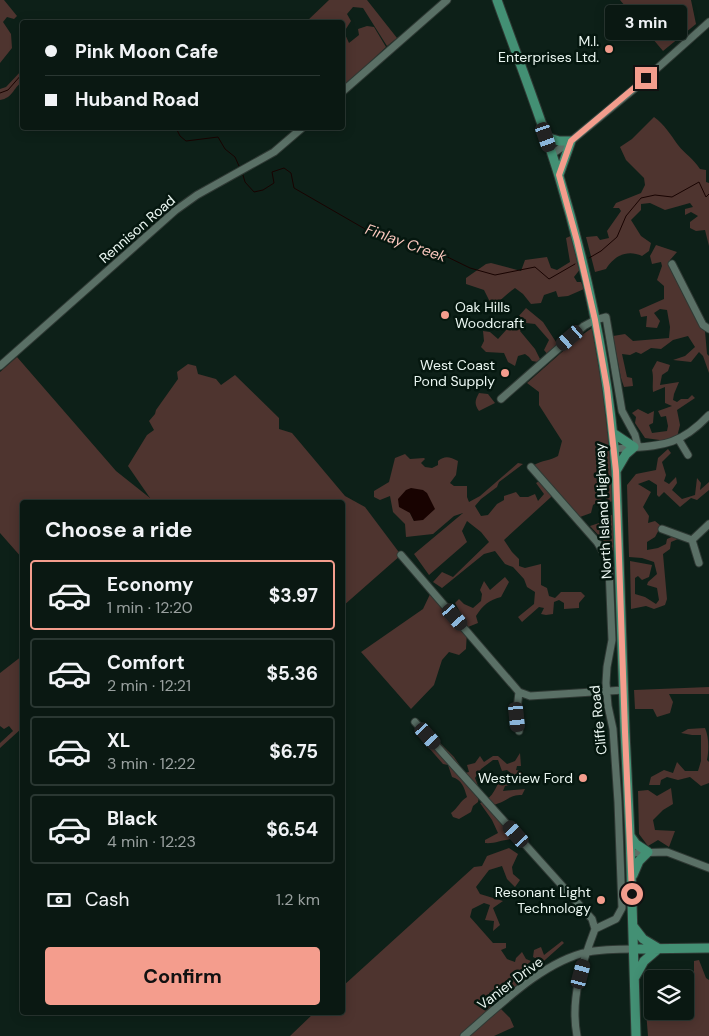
<!DOCTYPE html>
<meta charset="utf-8">
<style>
:root{--surface:#0a1812;--page:#13211b;--text:#f1f3f6;--muted:#99a09f;--line:#2a3732;--accent:#f49d8d}
body{margin:0;font-family:"DM Sans",sans-serif;background:var(--page);color:var(--text);height:100vh;display:flex;flex-direction:column;font-size:19px;white-space:nowrap}
*{box-sizing:border-box;margin:0}
p{font-size:16px;color:var(--muted)}
.icon{flex:none;width:28px;height:28px;fill:none;stroke:currentColor;stroke-width:2;stroke-linecap:round;stroke-linejoin:round}
.map{position:relative;flex:1;overflow:hidden}
.details{position:absolute;left:20px;top:500px;width:325px;height:515px;display:flex;flex-direction:column;background:var(--surface);border-radius:5px;box-shadow:0 2px 12px #0003,0 0 0 1px var(--line)}
.details>*{flex:none}
.hud{position:absolute;left:20px;top:20px;width:325px;height:110px;border-radius:5px;box-shadow:0 2px 12px #0003,0 0 0 1px var(--line);display:grid;align-content:center;height:110px;padding:0 25px;background:var(--surface)}
.controls{position:absolute;left:644px;top:970px;display:grid;gap:10px}
.controls a{display:grid;place-items:center;width:50px;height:50px;border-radius:5px;background:var(--surface);box-shadow:0 2px 12px #0003,0 0 0 1px var(--line);font-size:25px}
.end{position:absolute;width:22px;height:22px;margin:-11px;border:6px solid #f49d8d;background:#111;box-shadow:0 0 0 2px #111}
.from{border-radius:50%}
.bubble{position:absolute;height:35px;border-radius:5px;background:var(--surface);box-shadow:0 2px 12px #0003,0 0 0 1px var(--line);font-size:16px;font-weight:700;line-height:35px;text-align:center}
.car{position:absolute;width:15px;height:30px;margin:-15px -8px;border-radius:6px;box-shadow:0 0 4px 1px #0007;background:linear-gradient(#222 24%,#8ab4d8 0 40%,#222 0 76%,#8ab4d8 0 86%,#222 0)}
.hud b{display:flex;align-items:center;gap:18px;height:48px;font-size:19px}
.hud b+b{border-top:1px solid var(--line)}
.hud i{width:12px;height:12px;background:var(--text)}
ul{padding:0;list-style:none}
li{display:flex;align-items:center;gap:15px;height:70px;margin:0 10px 8px;padding:0 15px;border:2px solid var(--line);border-radius:5px}
li div{flex:1}
li b{display:block;font-size:19px}
li em{font-style:normal;font-weight:700}
li.on{border-color:var(--accent)}
li>.icon{width:45px;height:45px;stroke-width:1.5}
h2{padding:0 25px;font-size:22px;line-height:60px}
.pay{display:flex;align-items:center;gap:12px;height:55px;padding:0 25px;font-size:19px}
.pay p{margin-inline-start:auto}
.cta{display:flex;gap:10px;margin-top:auto;padding:10px 25px}
.cta a{flex:1;height:58px;border-radius:5px;background:var(--accent);color:#111;font-size:20px;font-weight:700;line-height:58px;text-align:center}
.map>svg:first-child{display:block}
.green{fill:#4e342f;fill-rule:evenodd}
.water{fill:#180301}
.lines{fill:none;stroke-linecap:round;stroke-linejoin:round}
.stream{stroke:#180301;stroke-width:1}
.minor-casing{stroke:#2f3934;stroke-width:9}
.major-casing{stroke:#2f3934;stroke-width:11}
.minor{stroke:#5a7066;stroke-width:7}
.major{stroke:#439074;stroke-width:9}
.route{stroke:#f49d8d;stroke-width:6}
.poi-dot{fill:#f49d8d;stroke:#05170f;stroke-width:2}
.labels{text-anchor:middle;stroke-width:5;stroke-linejoin:round;paint-order:stroke}
.poi-label{font-size:14px;fill:#ebf7f2;stroke:#05170f;text-anchor:end}
.street-label{font-size:14px;fill:#ebf7f2;stroke:#05170f}
.water-label{font-size:15px;font-style:italic;fill:#fbc8be;stroke:#05170f}
</style>
<div class="map">
<svg width="709" height="1036" viewBox="0 0 709 1036">
<rect width="100%" height="100%" fill="#0d2018"/>
<path class="green" d="M0 0H4L17 16 14 19 7 17 3 22 11 34 12 48 0 63Z
M329 0H367L397 38 387 46 363 8 353 7 347 14 351 21 344 32 349 43 359 35 358 29 367 26 374 27 386 47 343 87 342 22H306Z
M620 0H691L696 24 663 51Z
M22 70V82C13 88 13 98 0 100V89L6 87Z
M654 117C665 125 670 134 678 145 685 154 693 158 700 169L706 170V182L709 183V246L705 230 696 231 690 228V222L698 216 691 212 685 215V209L693 207 690 203 665 210 650 203 641 204V210L631 220 641 236 651 243 649 251 642 256C627 249 614 256 606 269L595 272 586 237 597 236 600 240 609 238 607 231 621 211 619 208H613L616 203 641 193 645 185 644 178 626 160 620 147 632 139Z
M573 235 581 268 574 277 577 282H581L584 289 568 296 558 297 556 291 544 295 541 303 531 304 523 294 515 288C506 294 501 301 492 306L484 290 466 284V278L486 264 491 263 521 271 525 260 547 257 551 268 557 270 570 262 566 238Z
M656 245 677 252 670 260 705 331 707 354 709 356V373L703 356 699 352 691 362 673 360 685 356 695 347 688 336 673 340 661 349 651 348 641 354 636 352 630 355 622 354 627 377 632 378 633 386 624 387 621 378 613 336 625 334 633 341 669 338 670 327 667 310 660 309 654 313 660 321 657 328 646 327 647 316 641 317 639 310 664 299V286L657 280 662 266 661 262 652 264 650 256Z
M526 308 543 322 556 342 562 337 566 340 548 355 544 350 549 340 535 324 526 323 520 331 535 349 540 359 538 362 532 361 529 357 525 354 518 356 515 366 508 362 504 353 486 352 481 347 484 341 483 331 490 332 498 339Z
M592 328C603 386 611 442 614 501L609 502 605 497 593 505 591 513 580 517 534 465C542 460 550 461 558 456L562 441 539 405V392L527 383 579 337Z
M17 357 116 471 150 498 128 466 147 435 154 430 149 421 155 414 156 410 178 379 177 372 188 364 196 366 198 374 216 379 221 385 235 375 279 418V429L292 433 345 496 365 507 401 555 343 606 342 502H22V558L0 533V372Z
M657 361 670 365 668 371 662 375 660 385 679 382 674 394 673 400 677 402 681 399H688L692 395 695 398 677 410 680 425 677 437 667 441 645 438 635 423 636 417 632 413 638 409 648 414 654 411 653 423 649 425 652 433 667 431 668 426 666 416 661 417 658 411 672 406 665 403V387L653 392C652 384 654 378 652 370Z
M479 393 488 394 495 403 479 411C474 404 475 400 479 393Z
M668 449 671 453 662 462 666 475 664 481 669 484 676 477 677 483 672 490 682 499 695 495 697 478 701 483 700 490 709 482V490L697 500 691 498 680 507 664 492 659 497 657 495V485L649 480 638 484 651 492 643 507 649 516 648 523 655 521 661 526 655 537 647 542V550L658 548 666 544 667 539 674 536 678 539 671 542 670 549 663 554 667 599 665 605 654 609 646 606 631 609 630 561 652 565 649 577 642 580 638 576 635 578V594L645 597 656 604 659 600 657 588 647 585 648 582 657 574 654 562 642 558 629 557 627 485 636 474 656 470 658 458Z
M405 454 410 459 424 458 425 459 421 463 425 467 432 468 438 465V461C445 455 450 457 458 461L456 475 450 483 454 486H467V497L469 502 480 496 518 463 523 464 499 482 497 487 481 499 475 506 481 516 488 515 497 504 504 500V496L516 492 520 497H528L535 494 538 501 544 494 536 483 541 480 550 490 551 497 504 540 512 552 519 559V566L525 568 541 564V585L547 588 549 596 555 598 561 592H581L585 596 579 603V608L564 609V603L559 600 554 602 553 614 546 615 541 614 544 608 539 607 522 622 518 617 534 604 535 592 527 587 524 579 513 567 505 564 495 551 484 554 442 588 433 582 442 572 453 577 489 542 481 532 467 521 462 531 467 542 429 575 414 554 463 513 454 516 433 534 406 537 405 524 393 512 390 496 380 500 374 497V491L389 482 395 458ZM416 490H423L414 521 410 513Z
M613 514 615 553 590 526 599 523Z
M505 577 509 582 501 597C489 600 483 605 476 616L478 623 468 627 455 603 459 599 464 604 473 608 481 601 482 594 480 590 484 581 490 590Z
M432 590 467 630 466 649 459 655 449 652 442 660 434 685 411 709 361 652 423 609Z
M22 656V728L0 748V743L13 731 9 726 4 729 0 726V673Z
M709 687V694H669L673 702 670 713 657 717 653 709H635L634 690Z
M705 728C709 737 709 750 707 760L709 762V783L701 786 690 777 678 780 667 777 661 780 660 785H649L651 777 664 770 673 773 677 762 685 771H698L701 761V735H692L681 733 688 729Z
M437 740 454 757 465 773 469 772 467 765 475 763 480 756 484 762 493 756H498L507 764 515 761 520 753 521 766H517L516 770 523 772 521 778 513 775 507 770 502 771 498 760H493L481 769 475 778 480 791 478 802 473 806 471 812 459 819 453 817 451 813C458 808 460 801 467 797 464 787 462 780 452 777L448 765 443 764 429 748V743Z
M511 778 510 785 505 786 503 791 525 789 522 795C508 795 507 802 493 805L518 835 513 839C503 839 495 844 485 843V840L498 833 492 820 480 803C490 800 495 791 499 781Z
M671 788 673 804 663 810 653 820 655 830 675 831 669 847 658 840 648 846 639 834 638 791 648 790 657 796Z
M509 848 518 854 512 867 513 874 520 880 515 887 507 879 502 866 489 870 476 887 480 894 503 901 493 908 500 925 493 931 494 921 485 920 490 905 484 903 472 909 470 917 493 943H506V948L501 950 507 959 515 962 516 958 522 952 526 959 531 961 522 970 525 972 539 960 533 957 534 950 541 947 544 955 562 941 564 943 460 1036H290L314 1013 342 1012 343 986 474 867 482 866 487 856Z
M699 960 706 978 709 980V1036H648L646 1011 648 981H652V1011H685V997L694 991V961Z
M498 1006 510 1018 514 1027 494 1036H464Z"/>
<path class="water" d="M411 488 423 490 427 493 435 509 423 520 414 521 410 513 399 507 398 499 406 490Z"/>
<g class="lines">
<path class="stream" d="M0 93 8 90 22 74
M176 128 180 136 186 141 218 137 225 149 235 157 239 166
M243 175 245 182 254 192 263 190 274 183 272 172 284 168 291 173 294 188 372 233 429 248 470 268 495 275 535 267 549 279 575 264
M589 258 601 251 617 237 626 216 641 198 655 195 672 197 699 182 706 197 709 194"/>
<g class="minor-casing">
<path id="minor" d="M342 92 447 0
M552 154 571 141 634 89 709 22
M672 264 703 325 709 329
M0 366 176 210 197 195 274 152 302 128
M501 399 584 326 595 320 606 317 622 411 635 435 638 447
M679 440 688 455
M614 449C658 445 677 449 709 415
M531 467 597 542 605 555 609 568 612 640 607 667 606 683 608 706 613 729 618 802 622 908 616 919 595 929C582 963 570 999 577 1036
M662 529 692 540
M692 540 699 563
M692 540 709 524
M401 555 519 692 530 696 624 690
M415 722 592 919 595 929
M519 731 517 709 519 692
M631 853 667 852 709 868
M464 1036C498 1007 543 961 588 952 603 949 619 949 634 949"/>
</g>
<g class="major-casing">
<path id="major" d="M497 0C518 59 541 117 559 176 588 272 609 371 616 471L625 732 630 836 636 1036
M546 137 559 141H571L559 175
M613 433 634 447 626 454 616 471
M631 837 636 844 648 852 639 861 633 875
M633 926 643 939 658 948
M634 949 709 948
M635 977 644 961 658 949"/>
</g>
<use href="#minor" class="minor"/>
<use href="#major" class="major"/>
</g>
<g class="lines">
<path class="route" d="M632 894 625 732 616 471 607 388 595 320 577 241 559 175 571 141 646 78"/>
</g>
<g class="poi-dot">
<circle cx="609" cy="49" r="5"/>
<circle cx="445" cy="315" r="5"/>
<circle cx="505" cy="373" r="5"/>
<circle cx="583" cy="778" r="5"/>
<circle cx="601" cy="900" r="5"/>
</g>
<g class="labels">
<g class="poi-label">
<text x="599" y="46">M.I.<tspan x="599" dy="16">Enterprises Ltd.</tspan></text>
<text x="455" y="312" text-anchor="start">Oak Hills<tspan x="455" dy="16">Woodcraft</tspan></text>
<text x="495" y="370">West Coast<tspan x="495" dy="16">Pond Supply</tspan></text>
<text x="573" y="783">Westview Ford</text>
<text x="591" y="897">Resonant Light<tspan x="591" dy="16">Technology</tspan></text>
</g>
<g class="street-label">
<text transform="translate(137 229) rotate(-41)" y="5">Rennison Road</text>
<text transform="translate(603 511) rotate(-93)" y="5">North Island Highway</text>
<text transform="translate(598 720) rotate(-96)" y="5">Cliffe Road</text>
<text transform="translate(510 983) rotate(-37)" y="5">Vanier Drive</text>
</g>
<g class="water-label">
<text transform="translate(406 243) rotate(20)" y="5">Finlay Creek</text>
</g>
</g>
</svg>
<div class="controls">
<a><svg class="icon" aria-label="layers" viewBox="0 0 24 24"><path d="M12 4l9 5-9 5-9-5zM3 14l9 5 9-5"/></svg></a>
</div>
<i class="end from" style="left:632px;top:894px"></i>
<i class="end" style="left:646px;top:78px"></i>
<div class="bubble" style="left:605px;top:5px;width:82px">3 min</div>
<i class="car" style="left:546px;top:137px;rotate:161deg"></i>
<i class="car" style="left:570px;top:338px;rotate:229deg"></i>
<i class="car" style="left:455px;top:617px;rotate:139deg"></i>
<i class="car" style="left:517px;top:717px;rotate:174deg"></i>
<i class="car" style="left:428px;top:736px;rotate:138deg"></i>
<i class="car" style="left:516px;top:834px;rotate:318deg"></i>
<i class="car" style="left:581px;top:974px;rotate:15deg"></i>
<div class="hud">
<b><i class="from"></i>Pink Moon Cafe</b>
<b><i></i>Huband Road</b>
</div>
<section class="details">
<h2>Choose a ride</h2>
<ul>
<li class="on"><svg class="icon" aria-label="car" viewBox="0 0 24 24"><path d="M5 17H2v-5l4-1 3-4h7l3 4 3 1v5h-3M9 17h6M6 11h13"/><circle cx="7" cy="17" r="2"/><circle cx="17" cy="17" r="2"/></svg><div><b>Economy</b><p>1 min · 12:20</p></div><em>$3.97</em></li>
<li><svg class="icon" aria-label="car" viewBox="0 0 24 24"><path d="M5 17H2v-5l4-1 3-4h7l3 4 3 1v5h-3M9 17h6M6 11h13"/><circle cx="7" cy="17" r="2"/><circle cx="17" cy="17" r="2"/></svg><div><b>Comfort</b><p>2 min · 12:21</p></div><em>$5.36</em></li>
<li><svg class="icon" aria-label="car" viewBox="0 0 24 24"><path d="M5 17H2v-5l4-1 3-4h7l3 4 3 1v5h-3M9 17h6M6 11h13"/><circle cx="7" cy="17" r="2"/><circle cx="17" cy="17" r="2"/></svg><div><b>XL</b><p>3 min · 12:22</p></div><em>$6.75</em></li>
<li><svg class="icon" aria-label="car" viewBox="0 0 24 24"><path d="M5 17H2v-5l4-1 3-4h7l3 4 3 1v5h-3M9 17h6M6 11h13"/><circle cx="7" cy="17" r="2"/><circle cx="17" cy="17" r="2"/></svg><div><b>Black</b><p>4 min · 12:23</p></div><em>$6.54</em></li>
</ul>
<div class="pay"><svg class="icon" aria-label="cash" viewBox="0 0 24 24"><path d="M3 7h18v10H3z"/><circle cx="12" cy="12" r="2"/></svg>Cash<p>1.2 km</p></div>
<div class="cta"><a>Confirm</a></div>
</section>
</div>
